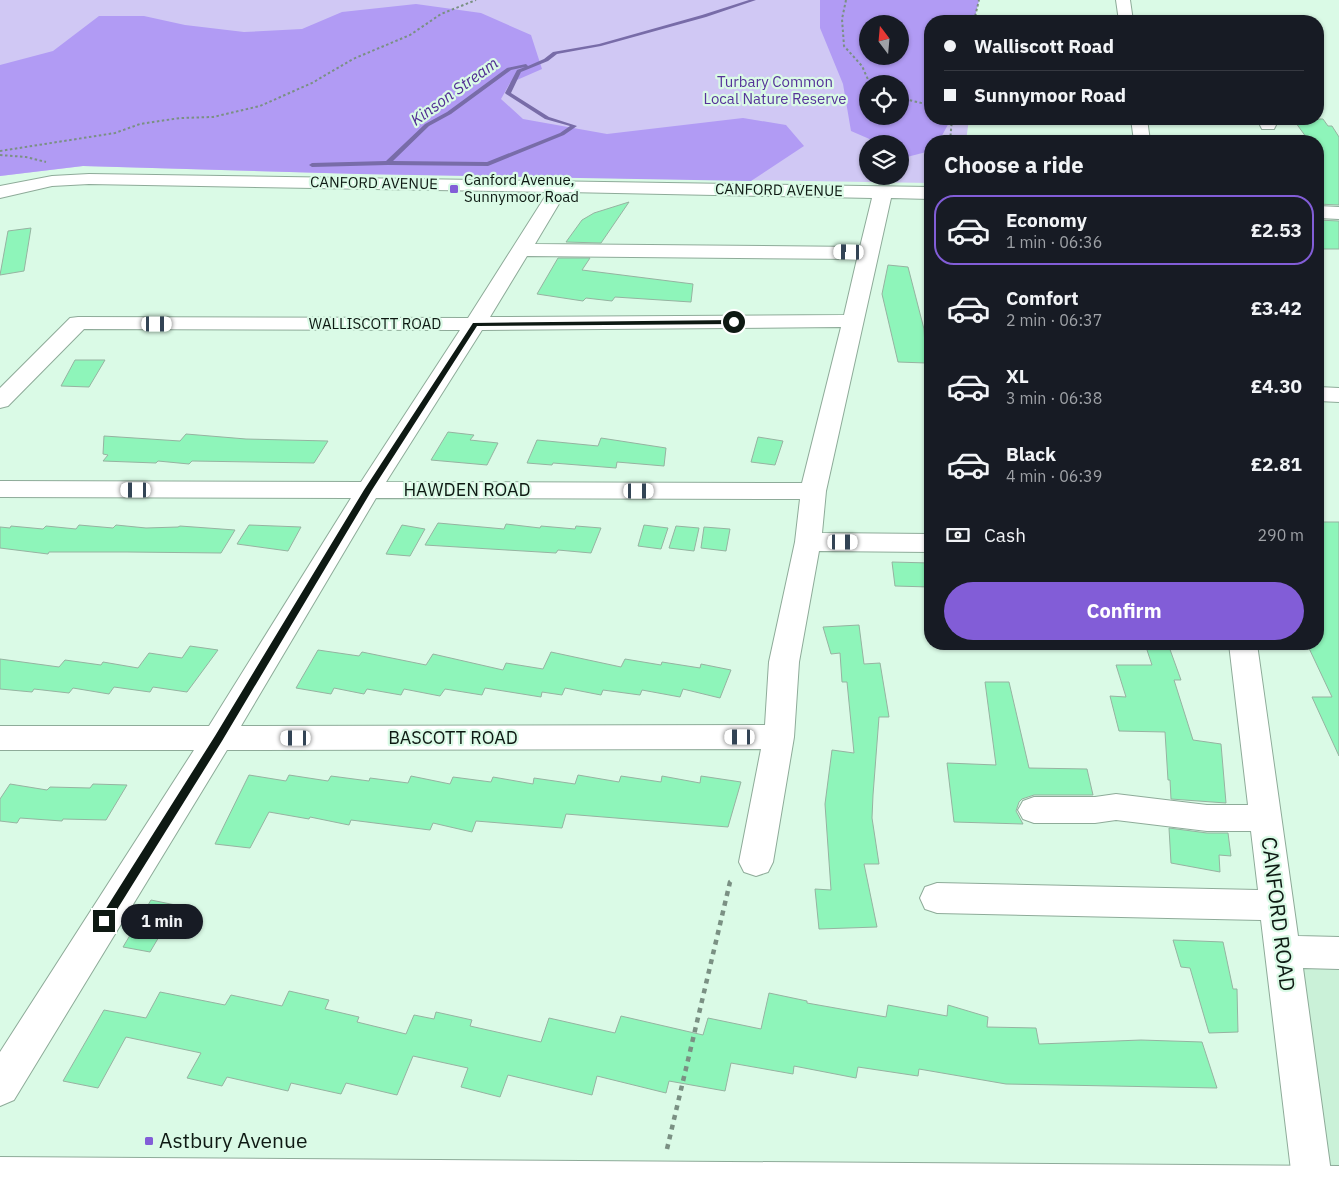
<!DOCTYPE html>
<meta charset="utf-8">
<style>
:root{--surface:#171b24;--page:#20242c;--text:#f1f3f6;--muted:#9ea1a6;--line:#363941;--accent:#825dd7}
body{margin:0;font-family:"IBM Plex Sans",sans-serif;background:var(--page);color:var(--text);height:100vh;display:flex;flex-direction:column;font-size:19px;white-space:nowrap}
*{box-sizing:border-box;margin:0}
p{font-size:16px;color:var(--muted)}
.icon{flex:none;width:28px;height:28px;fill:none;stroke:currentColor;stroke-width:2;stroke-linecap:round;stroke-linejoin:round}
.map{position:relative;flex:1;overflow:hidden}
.side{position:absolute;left:924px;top:135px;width:400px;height:515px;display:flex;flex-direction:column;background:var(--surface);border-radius:20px;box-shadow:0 1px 4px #0004}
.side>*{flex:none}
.banner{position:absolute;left:924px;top:15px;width:400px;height:110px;border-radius:20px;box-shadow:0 1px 4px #0004;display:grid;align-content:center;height:110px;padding:0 20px;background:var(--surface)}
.needle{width:32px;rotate:344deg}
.tools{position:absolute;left:859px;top:15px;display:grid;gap:10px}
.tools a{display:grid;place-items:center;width:50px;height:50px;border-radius:50%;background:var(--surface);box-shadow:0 1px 4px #0004;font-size:25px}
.end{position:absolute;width:22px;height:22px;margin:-11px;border:6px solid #0e1913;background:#fff;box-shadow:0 0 0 2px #fff}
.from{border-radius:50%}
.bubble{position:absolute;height:35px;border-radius:18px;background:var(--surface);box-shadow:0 1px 4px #0004;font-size:16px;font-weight:700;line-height:35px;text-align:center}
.car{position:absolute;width:15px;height:30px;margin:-15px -8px;border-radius:6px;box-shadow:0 0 4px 1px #0007;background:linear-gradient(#fff 24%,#345 0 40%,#fff 0 76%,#345 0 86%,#fff 0)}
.banner b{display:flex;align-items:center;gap:18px;height:48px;font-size:19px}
.banner b+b{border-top:1px solid var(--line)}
.banner i{width:12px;height:12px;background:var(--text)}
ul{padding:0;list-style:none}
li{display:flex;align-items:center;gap:15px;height:70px;margin:0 10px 8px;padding:0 10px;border:2px solid transparent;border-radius:20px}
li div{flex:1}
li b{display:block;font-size:19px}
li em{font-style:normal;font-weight:700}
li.current{border-color:var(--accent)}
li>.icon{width:45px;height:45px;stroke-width:1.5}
h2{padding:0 20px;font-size:22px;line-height:60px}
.pay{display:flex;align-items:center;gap:12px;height:55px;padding:0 20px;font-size:19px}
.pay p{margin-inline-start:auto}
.cta{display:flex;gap:10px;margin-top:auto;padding:10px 20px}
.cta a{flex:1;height:58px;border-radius:30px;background:var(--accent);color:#fff;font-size:20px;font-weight:700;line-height:58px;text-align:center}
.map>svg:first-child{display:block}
.built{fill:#caf1d8}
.green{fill:#d0c8f4;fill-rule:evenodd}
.forest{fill:#b19bf4;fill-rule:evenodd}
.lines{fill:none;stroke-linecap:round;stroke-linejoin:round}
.stream{fill:#786ca8;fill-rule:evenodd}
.building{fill:#8ef5ba;stroke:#96b3a1}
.minor-casing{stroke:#8eab99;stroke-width:2}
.major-casing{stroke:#8eab99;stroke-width:2}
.path-far1{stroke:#7a9083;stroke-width:2;stroke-dasharray:2.5 2.5;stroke-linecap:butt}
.path{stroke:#7a9083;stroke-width:4.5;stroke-dasharray:5 5;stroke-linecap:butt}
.minor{fill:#fff;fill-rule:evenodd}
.major{fill:#fff;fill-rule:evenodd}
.route{fill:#0e1913}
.poi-dot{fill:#825dd7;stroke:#dafae6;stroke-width:2}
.labels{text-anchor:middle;stroke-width:4.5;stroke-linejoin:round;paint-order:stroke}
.far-park-label{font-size:15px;fill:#563399;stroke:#dafae6}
.far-poi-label{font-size:15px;fill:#0e1913;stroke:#dafae6;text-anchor:start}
.far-street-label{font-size:15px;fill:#0e1913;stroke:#dafae6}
.far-water-label{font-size:16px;font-style:italic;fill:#512e93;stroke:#dafae6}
.street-label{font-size:18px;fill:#0e1913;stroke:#dafae6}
.near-street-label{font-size:21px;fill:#0e1913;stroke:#dafae6}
.near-poi-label{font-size:21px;fill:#0e1913;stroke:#dafae6;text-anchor:start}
</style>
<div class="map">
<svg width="1339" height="1187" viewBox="0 0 1339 1187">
<rect width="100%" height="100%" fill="#dafae6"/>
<path class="built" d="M1282 952 1339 953V1187H1313Z"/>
<path class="green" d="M0 0H979L974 21H930V119H969L966 141H930V183L360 174 83 166 0 176ZM868 24H900V56H868ZM868 84H900V116H868ZM868 144H900V176H868Z"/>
<path class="forest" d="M820 0H979L974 21H930V119H951L939 141H930V151L907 157 900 162V144H881L851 131 843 84 820 28ZM868 24H900V56H868ZM868 84H900V116H868Z
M416 4 481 13 531 35 542 69 510 83 501 99 523 119 607 134 743 118 786 125 804 146 751 181 360 174 83 166 0 176V65L53 51 99 16H144L185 25 244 32 302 29 342 12Z"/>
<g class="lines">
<path class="stream" d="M749 0H756L706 17 601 46 557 54 548 61 521 72 511 93 549 117 577 126 564 135 488 166 388 165 312 167 309 165 312 163 386 161 425 124 447 112 507 68 526 64 528 66 544 59 553 52 599 44 702 15ZM525 67 517 70 505 93 506 94 545 119 570 126 560 133 487 162 393 161 429 126 451 114 511 70Z"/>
</g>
<path class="building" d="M1293 119H1323L1328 126H1332L1339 137V205L1318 204V141H1309Z
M629 202 601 243 566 242 582 220 594 213Z
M1318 220 1339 221V249H1318Z
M31 228 24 271 0 275 8 231Z
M558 258H590L582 270 693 284 691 302 615 297 612 301 586 298 583 301 537 294Z
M888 265 908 267 924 329 926 363 898 362 882 294Z
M75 360H105L89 387 61 386Z
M448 432 474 435 470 440 498 443 487 465 431 460Z
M186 434 246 439 328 441 314 463 192 461 189 464 158 461 156 463 103 461 108 455 103 454 104 436 180 441Z
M758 437 783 441 775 465 751 462Z
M601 438 666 448 664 466 617 462 616 468 553 463 552 465 527 463 537 440 598 446Z
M1318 522H1339V756L1312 697H1332L1307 644H1318Z
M438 523 504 529 506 524 540 528 541 526 575 529 576 526 601 528 591 553 558 550 556 553 425 545Z
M79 525 113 528 116 525 146 528 178 527 180 526 235 530 221 553 128 552H49L48 554 0 548V527L10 528 11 526 43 529 46 526 76 529Z
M249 525 301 527 288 551 237 544Z
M402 525 425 529 410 556 386 554Z
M644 525 668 528 661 549 638 546Z
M676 526 699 528 694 551 669 548Z
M704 527 730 529 726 551 701 548Z
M892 562 930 563V587L895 586Z
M859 625 864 664 880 663 889 717H879L873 795 872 818 879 864H864L877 927 819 929 815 889 831 890 825 804 832 750 854 753 847 682H842L840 653 831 654 823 627Z
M1145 644H1168L1181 680H1174L1193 740 1221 744 1226 803 1171 799 1170 780H1168L1165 732 1119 731 1110 696 1126 697 1116 665H1152Z
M190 646 218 650 187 692 153 687 150 692 114 687 109 694 73 688 69 693 34 689 32 692 0 689V659L59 667 65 660 101 665 103 662 138 668 149 653 182 658Z
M318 650 359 656 362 652 426 665 433 654 503 670 506 663 543 669 551 652 621 667 625 659 661 665 662 662 700 668 701 664 731 670 720 698 683 689 680 697 642 690 640 695 603 690 601 695 565 688 562 695 542 692 541 697 485 688 482 695 445 689 440 696 404 689 401 695 367 689 364 694 334 688 331 694 296 688Z
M985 682H1009L1029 768 1087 769 1093 795H1034L1022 799 1019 802 1016 811 1023 824 954 822 947 763 996 765Z
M249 775 286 781 289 775 328 781 331 776 369 781 370 778 408 783 411 776 450 784 453 777 491 782 493 777 533 784 534 778 575 784 578 775 619 782 621 776 661 782 662 776 700 783 701 776 741 782 728 827 566 814 562 828 476 821 472 832 433 823 430 830 351 820 349 825 310 817 309 819 269 812 250 848 215 844Z
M10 784 47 790 50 787 90 788 93 784 127 785 106 820 63 819 62 821 20 818 17 823 0 821V799Z
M1169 828 1207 833H1228L1231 856 1219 855 1220 872 1171 863Z
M151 900 190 908 176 932 163 930 150 952 123 947Z
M1173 940 1223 942 1233 989H1237L1238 1032 1209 1033 1190 968 1181 967Z
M289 991 329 1000 325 1009 359 1017 357 1022 406 1034 414 1015 434 1019 436 1012 472 1020 470 1026 541 1042 549 1018 615 1033 621 1016 703 1035 708 1018 761 1029 769 993 807 1001V1003L886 1017 888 1005 947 1016 948 1005 988 1017 987 1027 1036 1028 1039 1044 1141 1040 1202 1042 1217 1088 1006 1084 919 1069 918 1076 858 1067 856 1078 794 1066 793 1074 731 1063 725 1091 669 1081 666 1093 597 1076 592 1095 508 1075 500 1097 461 1087 468 1068 413 1056 397 1095 346 1083 341 1094 291 1083 288 1091 227 1077 222 1086 187 1078 201 1053 126 1037 98 1088 63 1081 104 1010 146 1018 160 992 225 1005 231 995 282 1006Z"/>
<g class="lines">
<g class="minor-casing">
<path id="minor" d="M1116 0H1130L1133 21H1119Z
M1131 119H1147L1150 141H1134Z
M1257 119H1273L1276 125 1274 129H1262Z
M89 174 930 187V199L891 198 826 491 822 533 930 534V552L819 551 799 662 794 737 773 862 768 872 756 876 744 872 739 862 761 749 227 750 14 1100 0 1106V1052L194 750H0V726H209L351 498 0 497V481L361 482 460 330 84 329 8 406 0 408V388L70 318 78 317 468 318 548 192 89 184 52 186 0 198V186L52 176ZM566 192 872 198 860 247 535 244ZM527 256 857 259 844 315 490 317ZM841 327 802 483 386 482 482 330ZM376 498 800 499 795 542 769 662 765 725 241 726Z
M1318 206 1339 207V219L1318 218Z
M1318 387 1339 388V402L1318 401Z
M1229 644H1257L1298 936 1339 937V969L1303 968 1333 1187H1293L1261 920 937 913 925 909 920 898 925 887 937 883 1258 890 1251 831H1207L1116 820 1095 823H1034L1023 819 1018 810 1023 801 1034 797H1095L1116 794 1207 805H1248Z"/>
</g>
<g class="major-casing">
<path id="major" d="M0 1157 1339 1166V1187H0Z"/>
</g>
<path class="path-far1" d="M846 0 842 19 844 46 862 66 870 84
M974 21 979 0
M900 98 930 105
M950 141 952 119
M0 151 115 133 140 124 180 118 213 117 260 106 312 83 353 59 410 35 441 14 476 0
M0 155 26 157 46 162"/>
<path class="path" d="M667 1149 730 882 734 879"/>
<use href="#minor" class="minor"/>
<use href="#major" class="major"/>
</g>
<path class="route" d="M734 320 736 321V324L477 326 372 490 222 741 108 924H100L99 921 100 918 215 736 364 490 473 323Z"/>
<g class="poi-dot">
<rect x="449" y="184" width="10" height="10" rx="2.5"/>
<rect x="144" y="1136" width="10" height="10" rx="2.5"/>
</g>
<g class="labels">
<g class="far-park-label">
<text x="775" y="87">Turbary Common<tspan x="775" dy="17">Local Nature Reserve</tspan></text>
</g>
<g class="far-poi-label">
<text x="464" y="185">Canford Avenue,<tspan x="464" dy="17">Sunnymoor Road</tspan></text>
</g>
<g class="far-street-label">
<text transform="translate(374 183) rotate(1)" y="5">CANFORD AVENUE</text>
<text transform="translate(779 190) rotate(1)" y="5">CANFORD AVENUE</text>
<text x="375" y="329">WALLISCOTT ROAD</text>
</g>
<g class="far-water-label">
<text transform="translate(454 91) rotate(-36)" y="6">Kinson Stream</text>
</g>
<g class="street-label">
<text x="467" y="496">HAWDEN ROAD</text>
<text x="453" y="744">BASCOTT ROAD</text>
</g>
<g class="near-street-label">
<text transform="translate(1278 914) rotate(83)" y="7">CANFORD ROAD</text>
</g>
<g class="near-poi-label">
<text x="159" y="1148">Astbury Avenue</text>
</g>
</g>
</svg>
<div class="tools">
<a><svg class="needle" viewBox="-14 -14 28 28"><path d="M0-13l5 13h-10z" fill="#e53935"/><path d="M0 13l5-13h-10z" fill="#9ea1a6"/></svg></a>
<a><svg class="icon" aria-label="locate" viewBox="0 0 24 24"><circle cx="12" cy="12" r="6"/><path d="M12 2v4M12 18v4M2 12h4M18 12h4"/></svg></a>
<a><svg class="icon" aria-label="layers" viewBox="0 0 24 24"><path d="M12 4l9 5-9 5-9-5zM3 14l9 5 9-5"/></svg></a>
</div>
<i class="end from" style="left:734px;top:322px"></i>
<i class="end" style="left:104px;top:921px"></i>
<div class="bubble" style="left:121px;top:904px;width:82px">1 min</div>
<i class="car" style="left:849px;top:252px;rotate:271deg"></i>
<i class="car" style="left:157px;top:324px;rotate:90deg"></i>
<i class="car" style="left:136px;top:490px;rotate:270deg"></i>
<i class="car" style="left:639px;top:491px;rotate:90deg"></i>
<i class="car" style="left:843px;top:542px;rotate:90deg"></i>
<i class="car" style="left:740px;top:737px;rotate:270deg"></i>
<i class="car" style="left:296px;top:738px;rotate:270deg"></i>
<div class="banner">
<b><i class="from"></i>Walliscott Road</b>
<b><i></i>Sunnymoor Road</b>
</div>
<section class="side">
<h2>Choose a ride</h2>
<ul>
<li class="current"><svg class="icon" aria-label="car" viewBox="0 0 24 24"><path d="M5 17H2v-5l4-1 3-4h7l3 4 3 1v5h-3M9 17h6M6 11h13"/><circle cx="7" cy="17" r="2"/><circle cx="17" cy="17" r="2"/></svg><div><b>Economy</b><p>1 min · 06:36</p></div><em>£2.53</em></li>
<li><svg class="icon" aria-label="car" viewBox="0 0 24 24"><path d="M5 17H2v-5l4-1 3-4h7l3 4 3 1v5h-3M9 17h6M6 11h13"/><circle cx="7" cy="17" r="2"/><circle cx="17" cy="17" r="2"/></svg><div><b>Comfort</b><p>2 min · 06:37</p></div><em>£3.42</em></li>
<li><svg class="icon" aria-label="car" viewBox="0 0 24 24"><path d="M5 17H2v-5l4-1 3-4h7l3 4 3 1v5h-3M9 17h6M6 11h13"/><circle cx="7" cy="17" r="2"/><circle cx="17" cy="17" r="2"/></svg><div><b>XL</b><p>3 min · 06:38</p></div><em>£4.30</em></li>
<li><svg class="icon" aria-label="car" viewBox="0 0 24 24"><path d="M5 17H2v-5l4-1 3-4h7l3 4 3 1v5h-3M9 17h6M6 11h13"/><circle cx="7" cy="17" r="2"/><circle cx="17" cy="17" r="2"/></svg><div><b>Black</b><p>4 min · 06:39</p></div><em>£2.81</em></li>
</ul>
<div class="pay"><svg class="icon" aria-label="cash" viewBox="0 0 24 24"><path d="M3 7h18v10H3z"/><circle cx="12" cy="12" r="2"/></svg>Cash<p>290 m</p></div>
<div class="cta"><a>Confirm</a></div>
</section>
</div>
